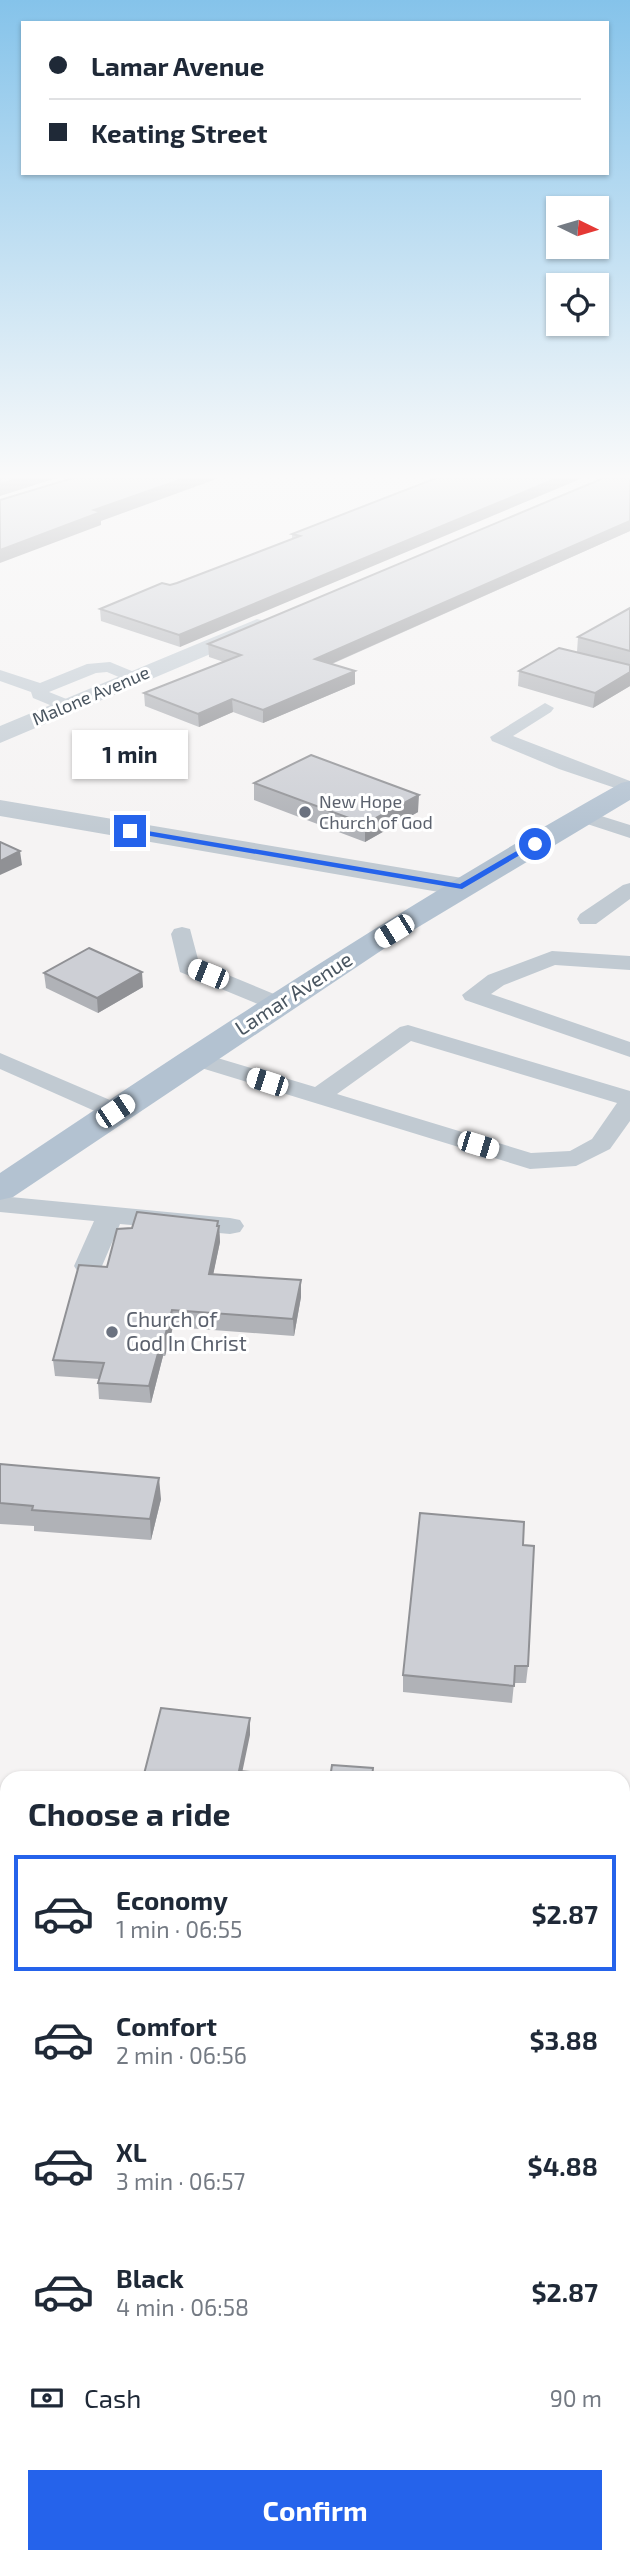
<!DOCTYPE html>
<meta charset="utf-8">
<style>
:root{--surface:#fff;--page:#f6f6f7;--text:#1f2937;--muted:#747a83;--line:#e0e1e3;--accent:#2563eb}
body{margin:0;font-family:"Exo 2",sans-serif;background:var(--page);color:var(--text);height:100vh;display:flex;flex-direction:column;font-size:26px;white-space:nowrap}
*{box-sizing:border-box;margin:0}
p{font-size:23px;color:var(--muted)}
.icon{flex:none;width:38px;height:38px;fill:none;stroke:currentColor;stroke-width:2;stroke-linecap:round;stroke-linejoin:round}
.map{position:relative;flex:1;overflow:hidden}
.drawer{position:absolute;left:0px;top:1771px;width:630px;height:793px;display:flex;flex-direction:column;background:var(--surface);border-radius:21px 21px 0 0;box-shadow:0 2px 5px #0004}
.drawer>*{flex:none}
.top-card{position:absolute;left:21px;top:21px;width:588px;height:154px;border-radius:0px;box-shadow:0 2px 5px #0004;display:grid;align-content:center;height:154px;padding:0 28px;background:var(--surface)}
.needle{width:46px;rotate:95deg}
.tools{position:absolute;left:546px;top:196px;display:grid;gap:14px}
.tools a{display:grid;place-items:center;width:63px;height:63px;border-radius:0px;background:var(--surface);box-shadow:0 2px 5px #0004;font-size:35px}
.end{position:absolute;width:32px;height:32px;margin:-16px;border:9px solid #2563eb;background:#fff;box-shadow:0 0 0 4px #fff}
.from{border-radius:50%}
.bubble{position:absolute;height:49px;border-radius:0px;background:var(--surface);box-shadow:0 2px 5px #0004;font-size:23px;font-weight:700;line-height:49px;text-align:center}
.car{position:absolute;width:21px;height:42px;margin:-21px -10px;border-radius:9px;box-shadow:0 0 5px 2px #0007;background:linear-gradient(#fff 24%,#345 0 40%,#fff 0 76%,#345 0 86%,#fff 0)}
.top-card b{display:flex;align-items:center;gap:24px;height:66px;font-size:26px}
.top-card b+b{border-top:2px solid var(--line)}
.top-card i{width:18px;height:18px;background:var(--text)}
ul{padding:0;list-style:none}
li{display:flex;align-items:center;gap:21px;height:116px;margin:0 14px 10px;padding:0 14px;border:4px solid transparent;border-radius:0px}
li div{flex:1}
li b{display:block;font-size:26px}
li em{font-style:normal;font-weight:700}
li.on{border-color:var(--accent)}
li>.icon{width:63px;height:63px;stroke-width:1.5}
h2{padding:0 28px;font-size:32px;line-height:84px}
.pay{display:flex;align-items:center;gap:18px;height:77px;padding:0 28px;font-size:26px}
.pay p{margin-inline-start:auto}
.cta{display:flex;gap:14px;margin-top:auto;padding:14px 28px}
.cta a{flex:1;height:80px;border-radius:0px;background:var(--accent);color:#fff;font-size:28px;font-weight:700;line-height:80px;text-align:center}
.map>svg:first-child{display:block}
.lines{fill:none;stroke-linecap:round;stroke-linejoin:round}
.lane{fill:#c1cad2;fill-rule:evenodd}
.street{fill:#c1cad2;fill-rule:evenodd}
.primary{fill:#b3c2d1;fill-rule:evenodd}
.wall{fill:#b0b2b7}
.shaded-wall{fill:#909195}
.building{fill:#cdcfd5;stroke:#909195;stroke-width:2}
.route{fill:#2563eb}
.worship-dot{fill:#6b7280;stroke:#fff;stroke-width:2.5}
.labels{text-anchor:middle;stroke-width:6;stroke-linejoin:round;paint-order:stroke}
.far-street-label{font-size:18px;fill:#4a5661;stroke:#fff}
.far-worship-label{font-size:18px;fill:#5b616d;stroke:#fff;text-anchor:start}
.street-label{font-size:21px;fill:#4a5661;stroke:#fff}
.worship-label{font-size:21px;fill:#5b616d;stroke:#fff;text-anchor:start}
</style>
<div class="map">
<svg width="630" height="2563" viewBox="0 0 630 2563">
<rect width="100%" height="100%" fill="#f5f3f3"/>
<g class="lines">
<path class="lane" d="M110 662 139 674 142 678 133 683 107 672 96 673 49 692 74 702 77 706 74 710H62L33 698 31 692 0 681V670L40 683 87 664Z
M545 703 554 708 551 712 513 736 630 781V793L559 769 492 741 490 737Z
M582 810 630 825V838L575 820 572 816 575 812Z
M630 883V899L596 924H580L577 919 580 914 623 885Z
M182 927 190 929 199 963 286 999 290 1004 286 1009H270L180 972 171 934 174 929Z
M552 951 630 956V970L555 965 504 985 491 994 630 1042V1057L465 1000 462 995 488 975Z
M408 1025 630 1091V1121L610 1149 576 1166 530 1169 185 1063 182 1058 185 1053 194 1051 315 1087 400 1027ZM411 1041 617 1103 592 1139 570 1151 531 1153 337 1094Z
M0 1053 124 1106 127 1111 124 1116 115 1118 106 1116 0 1069Z
M0 1196 230 1218 240 1220 244 1226 240 1232 230 1234 120 1224 102 1266 98 1272 88 1275 78 1272 74 1266 94 1221 0 1212Z"/>
<path class="street" d="M257 619 265 621 268 626 265 631 0 743V726Z
M0 800 462 878 472 881 476 887 472 893 462 896 0 816Z
M0 1996H7V2048H0Z
M623 2064 630 2065V2121L623 2120Z"/>
<path class="primary" d="M630 781V800L400 938 13 1197 0 1200V1173C203 1037 407 903 621 783Z"/>
</g>
<path class="wall" d="M439 477 180 647 101 621 100 609 170 585 292 540V534Z
M630 477V531L332 664 355 671V684L263 723 233 712 199 727 145 706 144 693 224 662 209 657 208 644Z
M630 608V686L593 708 518 686 519 671 577 652 578 637Z
M254 783 418 812 365 842 254 800Z
M44 973 143 987 98 1013 46 988Z
M218 1221V1226H219L220 1242 213 1274 301 1297 294 1336 173 1327 165 1356H163L151 1403 99 1399 98 1383 99 1379 55 1376 53 1360Z
M0 1464 161 1499 151 1540 34 1531V1526L0 1524Z
M523 1545 528 1666 526 1683H514L512 1703 403 1692V1675Z
M7 2177V2269L0 2267V2195Z
M630 2245V2523L623 2522V2273H629Z"/>
<path class="shaded-wall" d="M22 477H60L0 496V484Z
M188 477H222L101 521V525L0 563V550L94 510Z
M560 477H585L180 647 179 635Z
M630 521V531L315 671V659Z
M355 671V684L263 723V710Z
M630 672V686L593 708 595 693Z
M232 699 233 712 199 727 198 714Z
M419 795 418 812 365 842V824Z
M20 851 22 865 0 875V861Z
M142 972 143 987 98 1013 97 998Z
M218 1221V1231L219 1226 220 1242 210 1290 209 1274Z
M301 1280V1297L294 1336 293 1319Z
M172 1310 173 1327 165 1356 164 1340Z
M162 1339 163 1356 151 1403 149 1386Z
M159 1478 161 1499 151 1540 150 1519Z
M250 1718V1735L241 1778 239 1771Z"/>
<path class="building" d="M0 477H22L0 484Z
M76 477H188L94 510 101 512 0 550V500Z
M439 477H560L179 635 100 609 162 583 170 585 177 583 300 536 292 534Z
M606 477H630V521L315 659 355 671 263 710 232 699 198 714 144 693 241 655 208 644Z
M630 608V651L578 637Z
M559 648 630 665V672L595 693 519 671Z
M311 755 419 795 365 824 254 783Z
M0 842 20 851 0 861Z
M89 948 142 972 97 998 44 973Z
M137 1212 218 1221 217 1226H219L209 1274 301 1280 293 1319 172 1310 164 1340 162 1339 149 1386 98 1383 104 1363 53 1360 79 1265 107 1267 117 1229 132 1228Z
M0 1464 159 1478 150 1519 32 1510 33 1506 0 1503Z
M420 1513 524 1522 523 1545 534 1546 528 1666H515L514 1686 403 1675Z
M161 1708 250 1718 239 1771 317 1778H143Z
M332 1765 373 1768 372 1778H330Z
M7 2177V2254L0 2252V2195Z
M623 2273H630V2508L627 2507Z"/>
<linearGradient id="sky" x2="0" y2="1"><stop stop-color="#85c3ea"/><stop offset="0.57" stop-color="#fafafa"/><stop offset="1" stop-color="#fafafa" stop-opacity="0"/></linearGradient>
<rect width="630" height="836" fill="url(#sky)"/>
<path class="route" d="M130 828 460 884 532 842 539 844 462 889 127 832Z"/>
<g class="worship-dot">
<circle cx="305" cy="812" r="7"/>
<circle cx="112" cy="1332" r="7"/>
</g>
<g class="labels">
<g class="far-street-label">
<text transform="translate(91 696) rotate(-23)" y="6">Malone Avenue</text>
</g>
<g class="far-worship-label">
<text x="319" y="808">New Hope<tspan x="319" dy="21">Church of God</tspan></text>
</g>
<g class="street-label">
<text transform="translate(294 994) rotate(-33)" y="7">Lamar Avenue</text>
</g>
<g class="worship-label">
<text x="126" y="1327">Church of<tspan x="126" dy="24">God In Christ</tspan></text>
</g>
</g>
</svg>
<div class="tools">
<a><svg class="needle" viewBox="-14 -14 28 28"><path d="M0-13l5 13h-10z" fill="#e53935"/><path d="M0 13l5-13h-10z" fill="#747a83"/></svg></a>
<a><svg class="icon" aria-label="locate" viewBox="0 0 24 24"><circle cx="12" cy="12" r="6"/><path d="M12 2v4M12 18v4M2 12h4M18 12h4"/></svg></a>
</div>
<i class="end from" style="left:535px;top:844px"></i>
<i class="end" style="left:130px;top:831px"></i>
<div class="bubble" style="left:72px;top:730px;width:116px">1 min</div>
<i class="car" style="left:394px;top:931px;rotate:238deg"></i>
<i class="car" style="left:208px;top:974px;rotate:292deg"></i>
<i class="car" style="left:267px;top:1082px;rotate:288deg"></i>
<i class="car" style="left:115px;top:1111px;rotate:56deg"></i>
<i class="car" style="left:478px;top:1145px;rotate:107deg"></i>
<div class="top-card">
<b><i class="from"></i>Lamar Avenue</b>
<b><i></i>Keating Street</b>
</div>
<section class="drawer">
<h2>Choose a ride</h2>
<ul>
<li class="on"><svg class="icon" aria-label="car" viewBox="0 0 24 24"><path d="M5 17H2v-5l4-1 3-4h7l3 4 3 1v5h-3M9 17h6M6 11h13"/><circle cx="7" cy="17" r="2"/><circle cx="17" cy="17" r="2"/></svg><div><b>Economy</b><p>1 min · 06:55</p></div><em>$2.87</em></li>
<li><svg class="icon" aria-label="car" viewBox="0 0 24 24"><path d="M5 17H2v-5l4-1 3-4h7l3 4 3 1v5h-3M9 17h6M6 11h13"/><circle cx="7" cy="17" r="2"/><circle cx="17" cy="17" r="2"/></svg><div><b>Comfort</b><p>2 min · 06:56</p></div><em>$3.88</em></li>
<li><svg class="icon" aria-label="car" viewBox="0 0 24 24"><path d="M5 17H2v-5l4-1 3-4h7l3 4 3 1v5h-3M9 17h6M6 11h13"/><circle cx="7" cy="17" r="2"/><circle cx="17" cy="17" r="2"/></svg><div><b>XL</b><p>3 min · 06:57</p></div><em>$4.88</em></li>
<li><svg class="icon" aria-label="car" viewBox="0 0 24 24"><path d="M5 17H2v-5l4-1 3-4h7l3 4 3 1v5h-3M9 17h6M6 11h13"/><circle cx="7" cy="17" r="2"/><circle cx="17" cy="17" r="2"/></svg><div><b>Black</b><p>4 min · 06:58</p></div><em>$2.87</em></li>
</ul>
<div class="pay"><svg class="icon" aria-label="cash" viewBox="0 0 24 24"><path d="M3 7h18v10H3z"/><circle cx="12" cy="12" r="2"/></svg>Cash<p>90 m</p></div>
<div class="cta"><a>Confirm</a></div>
</section>
</div>
